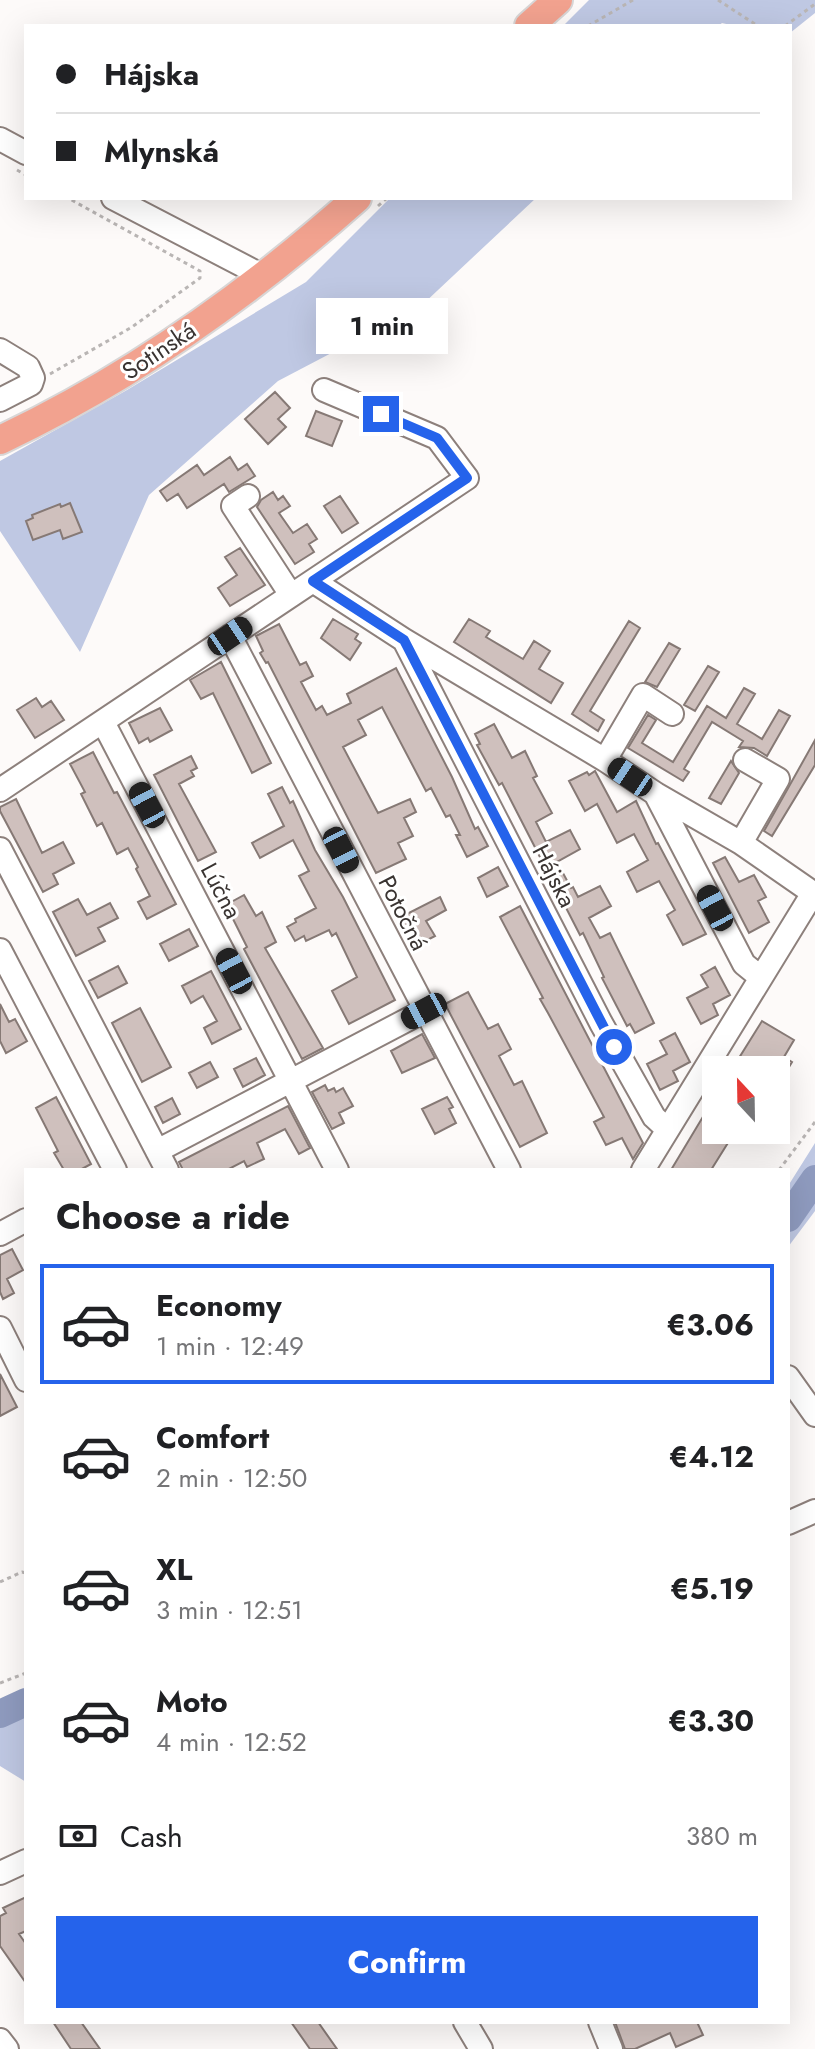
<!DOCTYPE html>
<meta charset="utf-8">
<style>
:root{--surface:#fff;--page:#f6f6f6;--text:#202124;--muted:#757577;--line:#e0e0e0;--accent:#2563eb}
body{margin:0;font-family:Jost,sans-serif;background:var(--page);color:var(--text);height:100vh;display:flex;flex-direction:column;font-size:30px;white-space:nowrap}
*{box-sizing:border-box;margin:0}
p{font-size:26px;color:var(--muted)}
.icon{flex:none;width:44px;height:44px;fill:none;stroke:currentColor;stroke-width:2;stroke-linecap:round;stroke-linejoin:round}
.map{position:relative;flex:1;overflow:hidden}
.panel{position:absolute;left:24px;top:1168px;width:766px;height:856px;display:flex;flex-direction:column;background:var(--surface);border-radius:0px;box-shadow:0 8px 32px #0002}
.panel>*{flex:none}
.top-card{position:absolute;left:24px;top:24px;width:768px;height:176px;border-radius:0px;box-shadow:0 8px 32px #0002;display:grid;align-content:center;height:176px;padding:0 32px;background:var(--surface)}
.needle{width:52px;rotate:338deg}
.buttons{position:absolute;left:702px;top:1056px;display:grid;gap:16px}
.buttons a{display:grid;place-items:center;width:88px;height:88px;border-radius:0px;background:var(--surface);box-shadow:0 8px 32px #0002;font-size:40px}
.end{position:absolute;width:36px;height:36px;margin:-18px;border:10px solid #2563eb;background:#fff;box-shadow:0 0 0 4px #fff}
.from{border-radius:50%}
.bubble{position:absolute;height:56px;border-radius:0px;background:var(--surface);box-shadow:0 8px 32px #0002;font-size:26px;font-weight:700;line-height:56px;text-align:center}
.car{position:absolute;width:24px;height:48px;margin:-24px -12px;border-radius:10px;box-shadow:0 0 6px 2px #0007;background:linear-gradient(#222 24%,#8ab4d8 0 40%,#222 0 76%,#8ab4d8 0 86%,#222 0)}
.top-card b{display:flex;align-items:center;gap:28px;height:76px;font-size:30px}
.top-card b+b{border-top:2px solid var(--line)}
.top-card i{width:20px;height:20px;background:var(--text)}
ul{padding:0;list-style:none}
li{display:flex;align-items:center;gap:24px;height:120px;margin:0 16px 12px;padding:0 16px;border:4px solid transparent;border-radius:0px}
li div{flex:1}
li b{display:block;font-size:30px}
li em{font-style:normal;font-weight:700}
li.current{border-color:var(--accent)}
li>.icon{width:72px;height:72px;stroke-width:1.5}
h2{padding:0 32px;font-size:36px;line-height:96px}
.pay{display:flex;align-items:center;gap:20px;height:88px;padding:0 32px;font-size:30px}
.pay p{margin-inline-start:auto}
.cta{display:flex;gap:16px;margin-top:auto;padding:16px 32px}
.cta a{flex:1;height:92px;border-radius:0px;background:var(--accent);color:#fff;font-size:32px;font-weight:700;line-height:92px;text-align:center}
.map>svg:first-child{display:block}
.green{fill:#bfc8e3}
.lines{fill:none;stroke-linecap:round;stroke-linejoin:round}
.river{stroke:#8f9bbf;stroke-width:28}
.building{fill:#cfc0bd;stroke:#867975;stroke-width:2}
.minor-casing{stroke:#8d807c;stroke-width:26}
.major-casing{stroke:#d8d6d6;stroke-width:32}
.path{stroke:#b9b5b4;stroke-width:3;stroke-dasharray:4 4;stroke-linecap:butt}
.minor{stroke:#fff;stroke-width:22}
.major{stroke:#f2a28f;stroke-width:28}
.route{stroke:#2563eb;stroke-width:10}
.labels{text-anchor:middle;stroke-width:6;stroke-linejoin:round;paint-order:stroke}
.street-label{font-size:24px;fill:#3a3432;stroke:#fff}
</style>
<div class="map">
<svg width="815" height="2049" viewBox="0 0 815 2049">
<rect width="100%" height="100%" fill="#fdfaf9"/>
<path class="green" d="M589 0H815V13L790 33V26H735L722 23 718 26H563Z
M390 198H536L421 306 278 381 149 495 80 652 0 531V461L127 390 306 282Z
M815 1143V1211L788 1247V1186Z
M26 1690V1782L0 1766V1703Z"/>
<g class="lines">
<path class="river" d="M788 1218 815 1179
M0 1714 26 1702"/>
</g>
<path class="building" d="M275 392 290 408 278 419 286 427 268 444 245 419Z
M316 411 342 421 332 446 306 436Z
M230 457 238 470 247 464 255 476 229 492 224 484 187 508 178 494 167 501 160 491 197 465 204 475Z
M273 492 278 500 283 496 290 506 279 513 293 533 307 524 317 539 309 544 314 552 295 564 257 507 261 500Z
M340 496 358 523 342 533 324 506Z
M70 503 82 532 63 539 60 530 33 540 26 521 33 518 32 515 60 504 61 507Z
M240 548 265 585 230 606 218 588 237 575 225 557Z
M333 619 358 634 355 639 361 643 350 660 321 638Z
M469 619 490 631 486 637 523 659 534 641 550 651 539 669 563 683 551 703 454 642Z
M629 621 640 628 590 711 604 720 598 731 572 714Z
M279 624 300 665 306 662 313 676 301 682 316 710 322 706 327 715 351 703 347 694 396 668 452 777 475 829 478 827 488 846 467 857 456 835H460L450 815 446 817 431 788 426 791 382 707 358 720 366 735 343 747 378 813 410 799 416 812 404 818 413 836 398 843 406 859 376 873 268 662 266 663 260 653 263 651 256 636Z
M669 643 680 649 657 687 645 682Z
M221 662 271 763 252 773 213 693 201 699 190 680Z
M708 666 719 672 695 711 684 705Z
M744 688 755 694 737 724 754 734 762 739 779 710 790 716 767 756 754 748 739 747 743 741 712 722 684 769 689 772 683 781 628 748 648 715 656 720 642 743 673 762 707 706 726 718Z
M36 698 42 707 51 701 64 720 35 738 17 710Z
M160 708 172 730 150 742 148 738 139 743 129 723Z
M494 724 512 758 525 751 537 776 533 778 552 813 536 822 546 842 570 830 580 849 557 862 571 888 573 887 578 897 600 886 611 906 589 918 600 938 610 933 654 1023 635 1033 630 1024 627 1026 602 978 604 977 583 933 580 935 502 783 499 785 477 745 480 744 475 734Z
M815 740V765L772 836 764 831Z
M93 752 114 793 117 792 176 904 147 919 138 902 150 896 136 869 138 867 128 848 117 854 102 823 97 826 81 794 85 792 70 764Z
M191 756 197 768 191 771 194 776 179 784 216 852 198 861 154 775Z
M731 761 739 773 721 804 709 798Z
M595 771 617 812 636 801 656 844 658 843 706 934 683 945 667 915 675 910 659 881 637 892 627 872 648 860 634 834 617 843 597 804 585 811 569 781 587 772 589 775Z
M282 787 290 803 293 801 315 850 343 897 395 1000 349 1024 332 991 357 977 336 933 332 936 329 930 306 941 304 936 295 941 287 927 296 922 295 919 316 908 299 876 309 871 293 840 260 858 252 843 284 826 268 794Z
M16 799 42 853 63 842 74 863 53 874 58 884 43 892 0 811V807Z
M725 857 739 882 754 875 766 897 758 901 769 922 749 933 713 863Z
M498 867 508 886 487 897 478 878Z
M244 895 256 916 262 912 276 942 265 948 323 1048 302 1059 244 949 247 947 226 905Z
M440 897 446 910 426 921 435 936 414 947 399 918Z
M78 899 87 915 110 903 118 918 98 928 105 941 76 956 53 912Z
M520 906 643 1143 633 1159 622 1138 606 1145 594 1122 604 1117 548 1013 540 999 543 998 500 917Z
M189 929 198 946 169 961 160 944Z
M118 966 127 983 98 998 89 981Z
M715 967 730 995 713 1004 718 1015 701 1024 687 998 708 987 701 975Z
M211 971 241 1029 212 1044 204 1028 217 1021 203 996 191 1003 182 986Z
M468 992 488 1029 498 1024 511 1049 499 1056 514 1085 522 1081 547 1133 520 1147 445 1004Z
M0 1004 9 1022 15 1019 27 1041 6 1053 0 1041Z
M140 1008 171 1067 142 1082 112 1023Z
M762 1021 794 1040 784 1057 792 1062 786 1072 741 1070 734 1066Z
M675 1033 690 1062 673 1071 678 1081 660 1090 647 1064 667 1054 660 1041Z
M422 1034 435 1058 402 1073 391 1051Z
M256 1058 265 1075 243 1087 234 1069Z
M210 1062 218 1077 197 1088 189 1073Z
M325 1085 328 1091 334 1088 336 1092 343 1088 353 1106 339 1113 344 1123 332 1129 312 1092Z
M716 1095V1130H736L711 1170H671Z
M56 1097 91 1164 80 1170H64L54 1153 58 1151 36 1108Z
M447 1097 453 1107 449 1109 456 1123 435 1134 422 1109Z
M172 1098 180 1114 163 1123 155 1107Z
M288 1106 310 1148 299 1154 285 1129 257 1143 264 1159 247 1167 244 1161 227 1170H183L179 1162Z
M12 1249 23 1270 7 1279 14 1293 3 1299 0 1292V1255Z
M0 1374 17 1407 0 1416Z
M26 1897V1931L19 1934 26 1944V1983L0 1946V1916L6 1913 3 1908Z
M53 2022H81L100 2049H71Z
M291 2022H318L337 2049H310Z
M615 2022H697L703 2035 676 2047 670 2033 635 2049H625Z"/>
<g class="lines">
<g class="minor-casing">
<path id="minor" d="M0 139 26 153
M113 198 263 276
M0 350 28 367 33 378 31 384 0 400
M248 496 233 506 291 595
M313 581 404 640 605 760 656 794 741 843 813 893 643 1170
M230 636 509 1170
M405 642 601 1023 654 1117 667 1129
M103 722 337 1170
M605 760 643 695 672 714
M0 790 467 478 437 438 324 390
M656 795 744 964 760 977
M741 843 778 779 745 760
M0 849 167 1170
M0 950 115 1170
M157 1151 424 1011
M0 1234 26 1220
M0 1328 26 1380
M788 1377 815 1415
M788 1523 815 1511
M0 1873 26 1861
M465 2022 481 2049
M600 2022 611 2049
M0 2040 7 2049"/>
</g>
<g class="major-casing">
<path id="major" d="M529 26 558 0
M0 440C132 378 248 295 357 198"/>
</g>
<path class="path" d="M718 0 758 26
M588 26 633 0
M785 26 815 4
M17 170 26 175
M378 206 387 198
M50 374 132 327 200 278V271L68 198
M779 1170 815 1122
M0 1582 22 1572 26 1573
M0 1683 26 1673"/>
<use href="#minor" class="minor"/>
<use href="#major" class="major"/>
</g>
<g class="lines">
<path class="route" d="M381 414 437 438 467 478 313 581 404 640 614 1047"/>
</g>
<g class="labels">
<g class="street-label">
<text transform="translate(159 351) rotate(-34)" y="8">Sotinská</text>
<text transform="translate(554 876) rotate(63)" y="8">Hájska</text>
<text transform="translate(221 891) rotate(62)" y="8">Lúčna</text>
<text transform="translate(403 913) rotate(63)" y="8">Potočná</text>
</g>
</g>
</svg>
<div class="buttons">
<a><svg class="needle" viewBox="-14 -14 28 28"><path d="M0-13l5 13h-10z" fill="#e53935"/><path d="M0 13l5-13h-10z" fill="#757577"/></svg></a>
</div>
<i class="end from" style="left:614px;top:1047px"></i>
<i class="end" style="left:381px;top:414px"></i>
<div class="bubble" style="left:316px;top:298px;width:132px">1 min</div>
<i class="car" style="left:230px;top:636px;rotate:56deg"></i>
<i class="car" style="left:630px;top:777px;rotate:304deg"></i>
<i class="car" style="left:147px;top:805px;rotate:332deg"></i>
<i class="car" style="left:341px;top:850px;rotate:153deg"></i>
<i class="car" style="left:715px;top:908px;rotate:332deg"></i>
<i class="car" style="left:234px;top:971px;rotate:332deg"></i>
<i class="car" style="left:424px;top:1011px;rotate:242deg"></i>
<div class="top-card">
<b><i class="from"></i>Hájska</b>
<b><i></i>Mlynská</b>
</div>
<section class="panel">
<h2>Choose a ride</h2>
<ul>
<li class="current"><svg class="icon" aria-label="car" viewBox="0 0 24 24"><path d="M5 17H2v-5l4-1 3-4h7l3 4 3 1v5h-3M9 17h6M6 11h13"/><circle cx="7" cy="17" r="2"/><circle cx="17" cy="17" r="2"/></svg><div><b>Economy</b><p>1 min · 12:49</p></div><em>€3.06</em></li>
<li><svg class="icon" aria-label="car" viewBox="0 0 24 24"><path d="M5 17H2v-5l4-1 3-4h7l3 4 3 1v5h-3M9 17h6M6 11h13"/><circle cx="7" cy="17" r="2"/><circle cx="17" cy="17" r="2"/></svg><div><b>Comfort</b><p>2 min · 12:50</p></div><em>€4.12</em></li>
<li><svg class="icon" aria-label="car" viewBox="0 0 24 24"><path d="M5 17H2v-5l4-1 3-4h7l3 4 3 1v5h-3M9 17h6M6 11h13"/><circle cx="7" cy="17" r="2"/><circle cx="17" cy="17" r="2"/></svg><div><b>XL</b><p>3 min · 12:51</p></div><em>€5.19</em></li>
<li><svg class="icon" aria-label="car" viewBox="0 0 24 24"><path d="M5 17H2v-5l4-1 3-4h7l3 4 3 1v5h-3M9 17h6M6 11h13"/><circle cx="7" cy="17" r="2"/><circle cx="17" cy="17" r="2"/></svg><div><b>Moto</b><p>4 min · 12:52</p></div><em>€3.30</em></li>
</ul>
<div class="pay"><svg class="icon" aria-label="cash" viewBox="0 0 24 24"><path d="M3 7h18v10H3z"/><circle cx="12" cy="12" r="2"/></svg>Cash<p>380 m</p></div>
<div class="cta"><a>Confirm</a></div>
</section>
</div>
